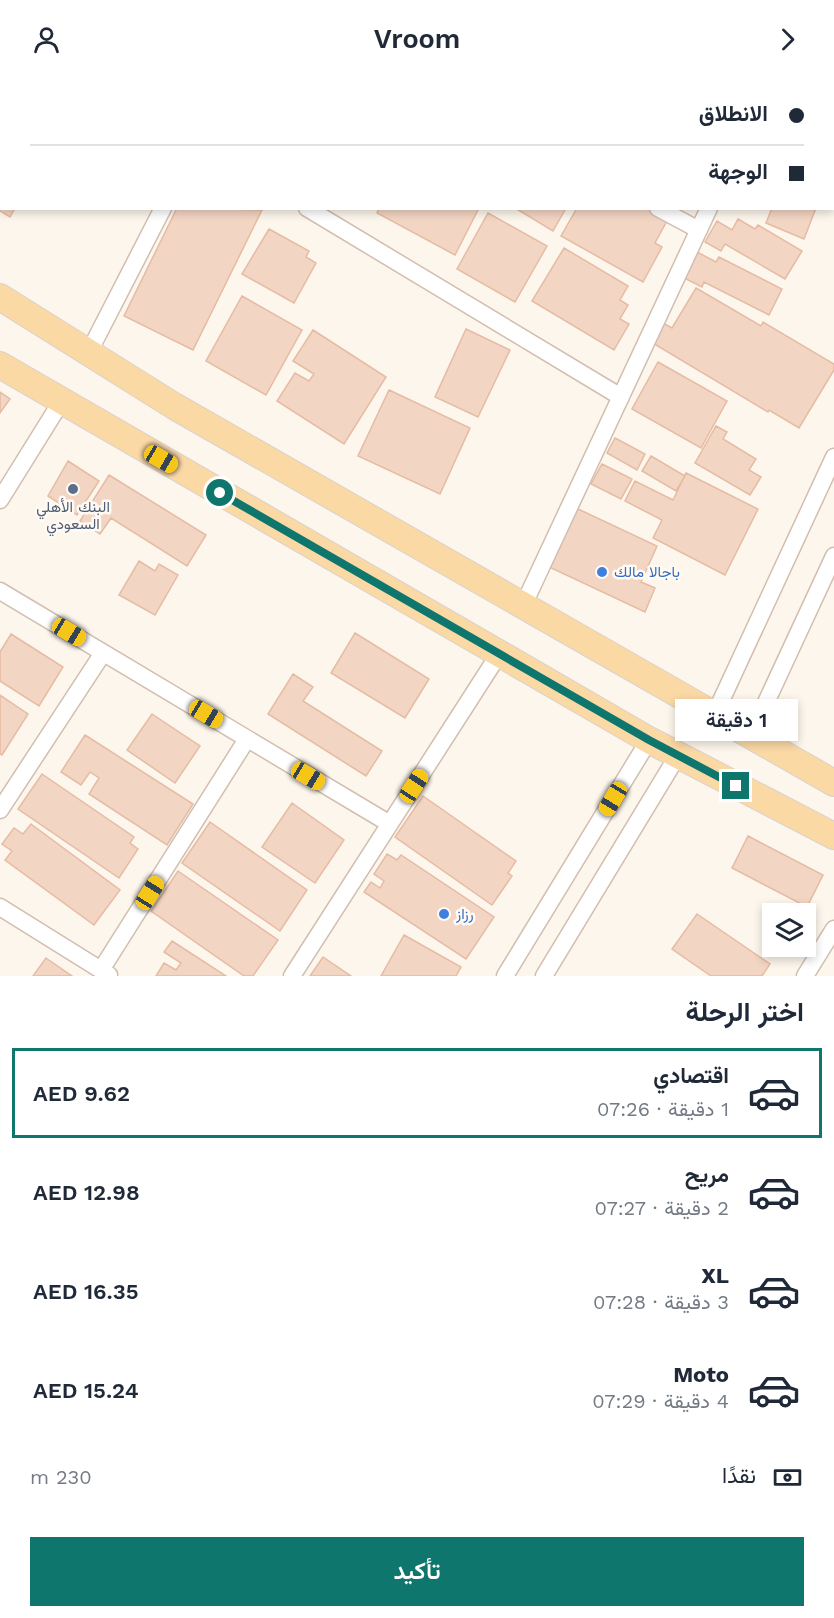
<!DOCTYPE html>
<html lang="ar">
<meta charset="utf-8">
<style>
:root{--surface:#fff;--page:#f6f6f7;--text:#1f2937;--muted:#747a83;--line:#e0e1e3;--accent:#0f766e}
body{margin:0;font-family:"Work Sans",Vazirmatn,sans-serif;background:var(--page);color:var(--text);direction:rtl;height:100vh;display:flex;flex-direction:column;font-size:22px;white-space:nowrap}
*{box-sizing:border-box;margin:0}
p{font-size:20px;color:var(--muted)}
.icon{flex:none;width:33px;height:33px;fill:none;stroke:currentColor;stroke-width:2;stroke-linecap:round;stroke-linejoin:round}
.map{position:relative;height:898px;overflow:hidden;direction:ltr}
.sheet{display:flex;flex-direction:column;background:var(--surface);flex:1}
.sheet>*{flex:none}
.hud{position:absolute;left:0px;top:0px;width:834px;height:132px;box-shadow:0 3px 9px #0003;direction:rtl;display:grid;align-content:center;height:132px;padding:0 30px;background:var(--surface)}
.buttons{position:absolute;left:762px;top:825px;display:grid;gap:12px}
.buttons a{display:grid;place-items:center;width:54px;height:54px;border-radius:0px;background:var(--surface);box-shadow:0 3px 9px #0003;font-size:30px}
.end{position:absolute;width:27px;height:27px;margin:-14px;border:8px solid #0f766e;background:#fff;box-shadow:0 0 0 3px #fff}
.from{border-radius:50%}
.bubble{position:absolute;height:42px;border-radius:0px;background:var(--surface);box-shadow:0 3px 9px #0003;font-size:20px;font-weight:600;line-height:42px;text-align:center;direction:rtl}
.car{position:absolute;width:18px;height:36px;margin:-18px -9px;border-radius:8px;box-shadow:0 0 4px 2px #0007;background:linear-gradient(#f5c518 24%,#345 0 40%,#f5c518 0 76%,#345 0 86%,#f5c518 0)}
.hud b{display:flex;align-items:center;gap:21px;height:57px;font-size:22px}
.hud b+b{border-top:2px solid var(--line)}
.hud i{width:15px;height:15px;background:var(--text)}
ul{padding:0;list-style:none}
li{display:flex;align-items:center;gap:18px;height:90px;margin:0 12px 9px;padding:0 18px;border:3px solid transparent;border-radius:0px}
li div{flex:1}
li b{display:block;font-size:22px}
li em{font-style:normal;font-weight:600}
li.current{border-color:var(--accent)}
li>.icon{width:54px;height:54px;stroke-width:1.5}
h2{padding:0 30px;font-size:27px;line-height:72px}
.pay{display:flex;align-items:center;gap:15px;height:66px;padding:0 30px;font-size:22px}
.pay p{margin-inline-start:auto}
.action{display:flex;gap:12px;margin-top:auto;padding:12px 30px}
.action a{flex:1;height:69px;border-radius:0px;background:var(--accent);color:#fff;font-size:24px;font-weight:600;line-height:69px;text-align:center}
header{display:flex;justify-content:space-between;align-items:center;height:78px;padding:0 30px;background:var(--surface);font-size:27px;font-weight:600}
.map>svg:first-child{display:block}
.building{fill:#f3d5c3;stroke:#e6bba3;stroke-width:1.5}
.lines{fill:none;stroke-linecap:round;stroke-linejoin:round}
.street-casing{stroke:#d1beb0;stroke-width:19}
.primary-casing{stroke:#dad1cd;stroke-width:28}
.street{stroke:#fff;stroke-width:16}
.primary{stroke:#fbd9a5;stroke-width:26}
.route{stroke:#0f766e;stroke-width:8}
.service-dot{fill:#5c6f8a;stroke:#fffaf3;stroke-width:2}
.shop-dot{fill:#3f7fe0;stroke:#fffaf3;stroke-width:2}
.labels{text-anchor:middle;stroke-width:5;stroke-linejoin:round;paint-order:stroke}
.service-label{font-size:15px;fill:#4e5e75;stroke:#fffaf3}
.shop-label{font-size:15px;fill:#366cbe;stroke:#fffaf3;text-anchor:start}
</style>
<header><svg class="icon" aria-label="forward" viewBox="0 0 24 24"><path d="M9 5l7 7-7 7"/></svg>Vroom<svg class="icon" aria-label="person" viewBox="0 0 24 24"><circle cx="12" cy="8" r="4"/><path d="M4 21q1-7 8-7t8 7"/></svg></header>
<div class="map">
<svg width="834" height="898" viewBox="0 0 834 898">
<rect width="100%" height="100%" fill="#fdf6ec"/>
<path class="building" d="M245 0 270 1 329 0 328 2H244Z
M772 0H834V81L832 2H771Z
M0 64 2 130H15L10 139 0 133Z
M177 130 262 132 193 272 124 238Z
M379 130H479L455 177 377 135Z
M515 130H566L553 153Z
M577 130H649L668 141 655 165 662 169 643 204 561 158Z
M772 130H816L804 161 766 145Z
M488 135 547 168 515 224 457 191Z
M738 141 755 151 758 147 802 173 785 201 725 166 721 173 705 164 717 143 732 152Z
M269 151 309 173 306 179 316 185 294 225 242 196Z
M564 170 628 208 620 222 628 227 620 241 629 246 614 272 532 223Z
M697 174 716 184 719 179 782 211 769 237 704 204 702 209 684 200Z
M696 210 761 248 763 244 834 286V292L799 350 769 332 768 334 651 264 663 245 672 250Z
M242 218 302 252 266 317 206 283Z
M466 251 510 272 478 339 435 319Z
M313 252 386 299 344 366 277 323 295 295 309 303 314 296 293 283Z
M658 284 727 323 701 370 632 331Z
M389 312 470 350 440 416 358 378Z
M0 314 10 321 0 335Z
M716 348 727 354 723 361 756 381 749 392 761 399 750 417 695 385Z
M615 360 645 376 637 392 607 375Z
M651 378 685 398 676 413 642 393Z
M68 383 99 403 77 437 48 418Z
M602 386 632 401 621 421 591 406Z
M686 395 758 431 725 497 653 460 662 442 625 423 635 403 673 422Z
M109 397 206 457 187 488 111 440 100 456 80 443Z
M576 430 657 468 641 504 655 510 645 534 549 489Z
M139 483 155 493 159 486 178 497 155 537 119 517Z
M355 555 429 601 405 640 331 595Z
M11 556 63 589 39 628 0 603V574Z
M293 596 313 609 303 623 382 673 366 698 268 636Z
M0 617 28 636 2 677 0 676Z
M152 636 200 668 175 705 127 672Z
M85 657 193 726 167 767 89 716 99 700 90 694 81 707 61 694Z
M42 696 134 759 130 765 138 771 119 800 18 731Z
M423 718 516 783 508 795 512 798 492 827 395 759Z
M292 725 344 762 315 805 262 769Z
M210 744 307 812 280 853 182 785Z
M31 746 120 812 94 847 5 782 12 773 2 766 14 750 23 756Z
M748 758 823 797 807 829 732 790Z
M387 776 397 782 401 777 494 839 466 881 364 814 371 804 380 810 384 803 374 796Z
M178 793 278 862 253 898H244L151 833Z
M697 836 770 886 762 898H711L672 871Z
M404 857 461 889 456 898H381Z
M172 863 226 898H156L164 885 176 892 181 885 164 874Z
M323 879 351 898H310Z
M46 880 72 898H33Z"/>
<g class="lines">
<g class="street-casing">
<path id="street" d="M407 0 410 2
M230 2 231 0
M503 2 504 0
M770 2V0
M307 130 621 319
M658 130 699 152
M89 274 163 130
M0 422 61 324
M0 513 390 746
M523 528 709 130
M714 638 834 379
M750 659 834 478
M0 732 103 575
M0 829 109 897
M101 892 247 661
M292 898 499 576
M505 898 649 662
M544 898 678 677
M805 898 834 851"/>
</g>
<g class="primary-casing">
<path id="primary" d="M0 219 174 328 834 705
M0 287 649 662 834 758"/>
</g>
<use href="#street" class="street"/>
<use href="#primary" class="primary"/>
</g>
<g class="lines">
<path class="route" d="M220 415 649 662 736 708"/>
</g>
<circle class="service-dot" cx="73" cy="411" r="6"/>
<g class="shop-dot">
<circle cx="602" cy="494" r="6"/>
<circle cx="444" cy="836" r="6"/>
</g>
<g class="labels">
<g class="service-label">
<text x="73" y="434">البنك الأهلي<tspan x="73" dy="17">السعودي</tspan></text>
</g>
<g class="shop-label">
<text x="614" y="499">باجالا مالك</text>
<text x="456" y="841">رزاز</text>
</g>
</g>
</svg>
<div class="buttons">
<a><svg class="icon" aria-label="layers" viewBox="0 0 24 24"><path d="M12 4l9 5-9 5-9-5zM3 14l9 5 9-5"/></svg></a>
</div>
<i class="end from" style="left:220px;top:415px"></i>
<i class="end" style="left:736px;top:708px"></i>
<div class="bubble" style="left:675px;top:621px;width:123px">1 دقيقة</div>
<i class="car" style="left:161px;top:381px;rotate:120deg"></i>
<i class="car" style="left:69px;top:554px;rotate:121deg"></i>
<i class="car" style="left:206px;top:636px;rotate:121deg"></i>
<i class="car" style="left:308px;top:698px;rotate:121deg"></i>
<i class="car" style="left:414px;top:708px;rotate:33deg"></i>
<i class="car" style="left:613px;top:721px;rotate:211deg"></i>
<i class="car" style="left:150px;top:815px;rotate:32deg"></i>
<div class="hud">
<b><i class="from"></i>الانطلاق</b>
<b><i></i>الوجهة</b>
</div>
</div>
<section class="sheet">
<h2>اختر الرحلة</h2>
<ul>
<li class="current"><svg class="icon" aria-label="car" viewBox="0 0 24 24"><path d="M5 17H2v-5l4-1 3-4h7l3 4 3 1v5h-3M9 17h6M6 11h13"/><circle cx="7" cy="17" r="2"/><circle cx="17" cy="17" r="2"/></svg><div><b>اقتصادي</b><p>1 دقيقة · 07:26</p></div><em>AED 9.62</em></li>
<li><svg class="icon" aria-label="car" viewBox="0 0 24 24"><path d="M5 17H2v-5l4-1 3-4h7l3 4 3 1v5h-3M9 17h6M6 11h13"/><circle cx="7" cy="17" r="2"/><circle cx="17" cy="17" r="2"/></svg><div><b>مريح</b><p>2 دقيقة · 07:27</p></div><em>AED 12.98</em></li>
<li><svg class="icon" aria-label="car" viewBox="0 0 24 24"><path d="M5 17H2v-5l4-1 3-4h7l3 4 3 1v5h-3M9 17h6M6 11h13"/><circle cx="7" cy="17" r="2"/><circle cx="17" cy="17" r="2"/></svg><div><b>XL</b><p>3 دقيقة · 07:28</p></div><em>AED 16.35</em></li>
<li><svg class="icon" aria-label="car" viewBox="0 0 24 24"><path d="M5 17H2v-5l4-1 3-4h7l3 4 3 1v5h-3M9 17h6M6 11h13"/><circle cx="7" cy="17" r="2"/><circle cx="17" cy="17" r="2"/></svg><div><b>Moto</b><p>4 دقيقة · 07:29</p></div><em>AED 15.24</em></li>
</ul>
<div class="pay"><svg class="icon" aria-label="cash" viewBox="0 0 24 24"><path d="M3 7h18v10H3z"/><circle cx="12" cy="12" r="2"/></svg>نقدًا<p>230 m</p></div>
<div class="action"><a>تأكيد</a></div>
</section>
